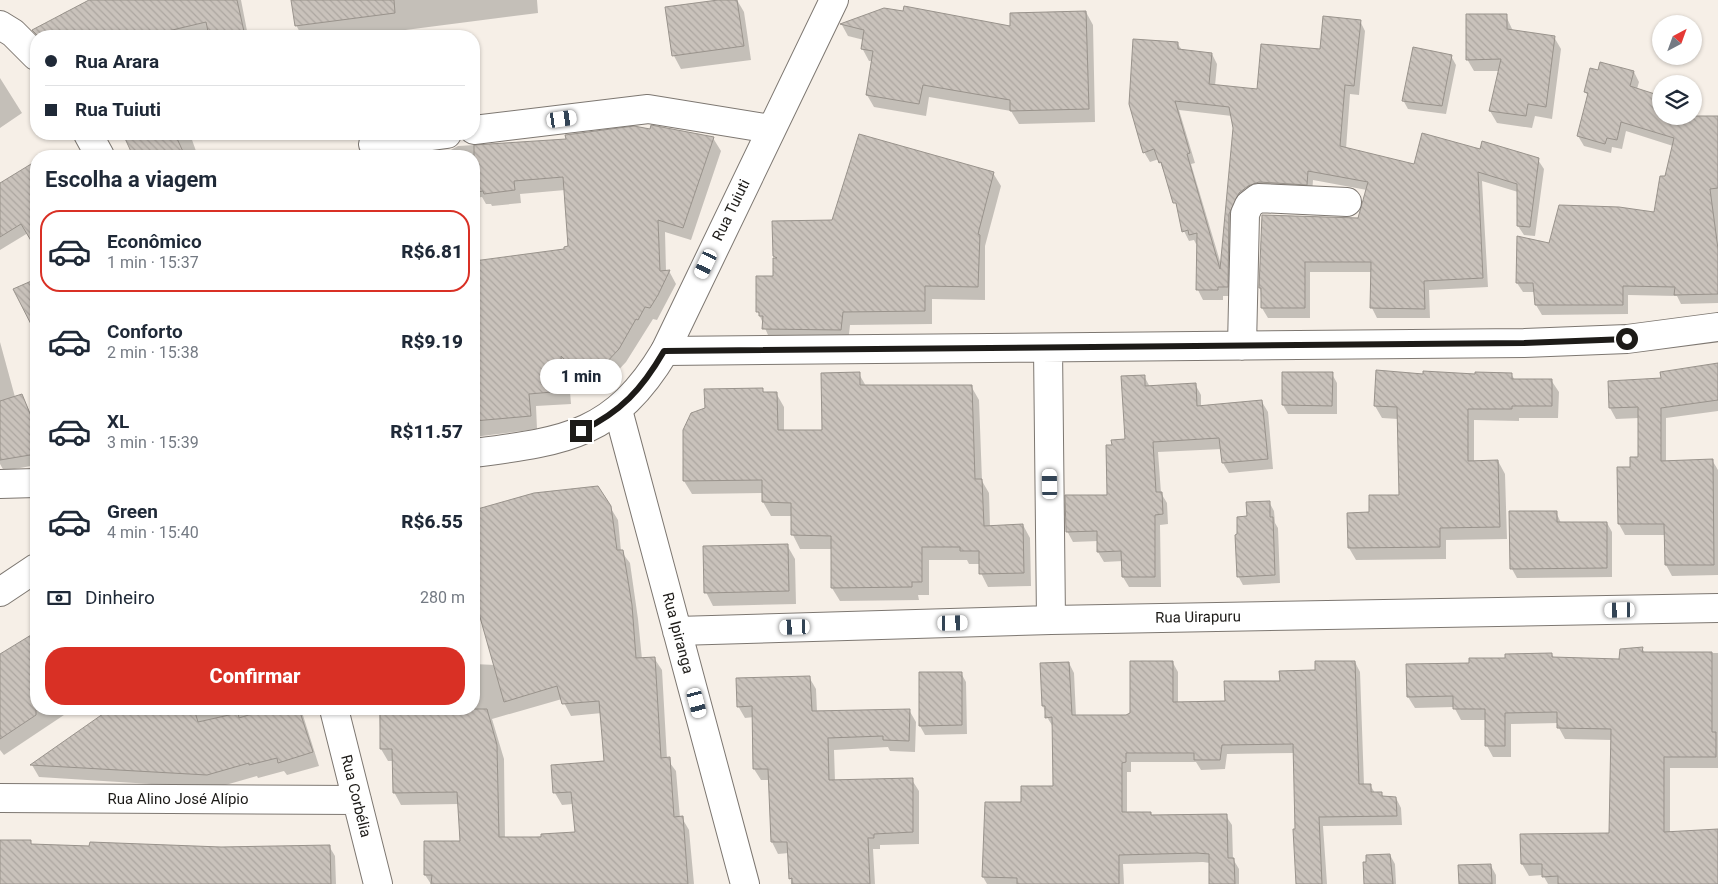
<!DOCTYPE html>
<html lang="pt">
<meta charset="utf-8">
<style>
:root{--surface:#fff;--page:#f6f6f7;--text:#1f2937;--muted:#747a83;--line:#e0e1e3;--accent:#d93025}
body{margin:0;font-family:Roboto,sans-serif;background:var(--page);color:var(--text);height:100vh;display:flex;flex-direction:column;font-size:19px;white-space:nowrap}
*{box-sizing:border-box;margin:0}
p{font-size:16px;color:var(--muted)}
.icon{flex:none;width:28px;height:28px;fill:none;stroke:currentColor;stroke-width:2;stroke-linecap:round;stroke-linejoin:round}
.map{position:relative;flex:1;overflow:hidden}
.side{position:absolute;left:30px;top:150px;width:450px;height:565px;display:flex;flex-direction:column;background:var(--surface);border-radius:20px;box-shadow:0 1px 4px #0004}
.side>*{flex:none}
.guide{position:absolute;left:30px;top:30px;width:450px;height:110px;border-radius:20px;box-shadow:0 1px 4px #0004;display:grid;align-content:center;height:110px;padding:0 15px;background:var(--surface)}
.needle{width:32px;rotate:41deg}
.controls{position:absolute;left:1652px;top:15px;display:grid;gap:10px}
.controls a{display:grid;place-items:center;width:50px;height:50px;border-radius:50%;background:var(--surface);box-shadow:0 1px 4px #0004;font-size:25px}
.end{position:absolute;width:22px;height:22px;margin:-11px;border:6px solid #1d1b18;background:#fff;box-shadow:0 0 0 2px #fff}
.from{border-radius:50%}
.bubble{position:absolute;height:35px;border-radius:18px;background:var(--surface);box-shadow:0 1px 4px #0004;font-size:16px;font-weight:800;line-height:35px;text-align:center}
.car{position:absolute;width:15px;height:30px;margin:-15px -8px;border-radius:6px;box-shadow:0 0 4px 1px #0007;background:linear-gradient(#fff 24%,#345 0 40%,#fff 0 76%,#345 0 86%,#fff 0)}
.guide b{display:flex;align-items:center;gap:18px;height:48px;font-size:19px}
.guide b+b{border-top:1px solid var(--line)}
.guide i{width:12px;height:12px;background:var(--text)}
ul{padding:0;list-style:none}
li{display:flex;align-items:center;gap:15px;height:82px;margin:0 10px 8px;padding:0 5px;border:2px solid transparent;border-radius:20px}
li div{flex:1}
li b{display:block;font-size:19px}
li em{font-style:normal;font-weight:800}
li.on{border-color:var(--accent)}
li>.icon{width:45px;height:45px;stroke-width:1.5}
h2{padding:0 15px;font-size:22px;line-height:60px}
.pay{display:flex;align-items:center;gap:12px;height:55px;padding:0 15px;font-size:19px}
.pay p{margin-inline-start:auto}
.button{display:flex;gap:10px;margin-top:auto;padding:10px 15px}
.button a{flex:1;height:58px;border-radius:20px;background:var(--accent);color:#fff;font-size:20px;font-weight:800;line-height:58px;text-align:center}
.map>svg:first-child{display:block}
.shadow{fill:#0003;fill-rule:evenodd}
.building{fill:url(#building-back-hatch);stroke:#99938c;fill-rule:evenodd}
.lines{fill:none;stroke-linecap:round;stroke-linejoin:round}
.minor-casing{stroke:#7d7771;stroke-width:30}
.major-casing{stroke:#7d7771;stroke-width:30}
.minor{stroke:#fff;stroke-width:28}
.major{stroke:#fff;stroke-width:28}
.route{stroke:#1d1b18;stroke-width:6}
.labels{text-anchor:middle;stroke-width:4;stroke-linejoin:round;paint-order:stroke}
.street-label{font-size:15px;fill:#1d1b18;stroke:#fff}
</style>
<div class="map">
<svg width="1718" height="884" viewBox="0 0 1718 884">
<defs>
<pattern id="building-back-hatch" width="6" height="6" patternUnits="userSpaceOnUse" patternTransform="scale(1.25)"><rect width="6" height="6" fill="#c9c2bb"/><path d="M-1 5l2 2M0 0l6 6M5-1l2 2" fill="none" stroke="#aca6a0"/></pattern>
</defs>
<rect width="100%" height="100%" fill="#f6efe7"/>
<path class="shadow" d="M92 0H241L248 36H75L63 13Z
M292 0H537L538 13 359 36H302L296 25Z
M726 0H737L744 12 751 60 681 69 674 56Z
M884 9 1011 27 1086 12 1093 25 1095 122 1019 124 1011 111 929 97 926 116 874 107 867 95 873 61H869L862 48 864 40 848 36 842 25Z
M1506 16 1513 31 1554 37 1561 49 1552 119 1535 116 1532 128 1497 123 1490 111 1500 71H1474L1467 59Z
M1360 21 1365 31 1359 95 1350 94 1346 149 1415 165 1481 150 1538 160 1544 169 1535 236 1524 235 1518 226V192L1482 181 1488 287 1429 290 1430 318H1377L1372 308V272H1310V318H1268L1262 308 1260 288 1359 220 1367 190 1313 180 1312 194 1265 192 1233 296H1223V300H1203L1198 290V244H1196L1194 240 1189 241 1184 231 1179 212 1159 159 1150 162 1144 152 1177 43 1182 50 1212 54 1217 64 1215 86 1258 90 1321 50ZM1179 110 1232 116 1234 128 1222 268 1191 164 1195 163Z
M1451 56 1456 65 1446 114 1408 109 1403 100Z
M1634 72 1639 82 1637 89 1661 97V116L1718 117V303L1681 304 1677 296 1628 295V314L1542 315 1536 305 1535 292H1523L1517 283 1550 244 1655 213 1673 146 1626 131 1622 149 1612 147 1611 153 1584 146 1578 136 1589 97 1585 92Z
M0 78 22 113 0 128Z
M125 134H201L191 137 196 151 185 156H134Z
M713 138 721 151 691 240 665 232 666 271H669L676 284 657 320 653 319 626 362 596 394 568 367 571 404 536 406 537 429 474 437V262L566 250 569 247 565 190 520 194 521 203 492 206 491 204H486L482 197 474 198V156H408L449 151 458 146 508 143Z
M36 163V247L28 233 0 250V185Z
M993 173 1001 186 985 246V300L932 299V324L850 325 848 343 771 342 758 312 774 278 776 259 774 256 833 222Z
M36 280V331L15 290Z
M0 342 15 397 22 395 32 417 36 416V465L4 471 0 464Z
M1718 365V411L1666 418V462L1712 460 1718 470V575L1672 576 1666 565V535H1625L1619 524 1631 469 1639 458V418L1616 419 1610 408 1609 382 1662 380Z
M859 374 866 386H971L979 400 982 481 989 493 990 527 1023 525 1030 538 1031 586 988 587 981 573 980 564H969L967 560H929V595H918L919 600 840 601 832 588V549H800L793 535 792 516H771L763 502V493L692 494 684 481 762 389 764 393H776L784 407V431H823Z
M1332 374 1337 383V414H1288L1283 405Z
M1511 374 1515 380H1551L1559 392 1558 418H1519V421L1474 420V462L1498 461 1505 474 1507 539 1446 540V559L1356 560 1349 548 1348 514H1370L1400 496 1398 419 1382 418 1375 406 1425 375Z
M1144 376 1150 387 1195 384 1201 395V407L1262 402 1268 412 1273 469 1229 473 1223 463 1222 449 1158 452 1161 493 1167 503 1168 524 1160 525 1161 587H1129L1123 577V561L1104 562 1098 552V541L1073 542 1067 531 1108 496 1113 446 1126 440Z
M535 495 610 507 618 520 621 551 630 563 638 619 642 659 654 658 662 670 667 759 676 771 680 818H682L689 830 694 884H537L524 838 576 833 573 804 562 805 555 793 605 762 602 713 571 716 562 699 492 719 504 759 505 838 522 884H431L425 875 461 842 459 804 401 805 394 792V761H388L381 749 379 709H474V664L495 665 474 591V511Z
M1269 502 1274 511 1275 523 1278 528 1280 583 1243 585 1238 576 1248 518Z
M1556 512 1561 523H1607L1612 532V577L1517 578 1512 569Z
M787 545 795 559 796 604 713 606 706 592Z
M36 634V709H73L4 755 0 750V655Z
M1642 648 1645 653H1718V768H1670V833L1718 830V884H1548L1543 875 1529 876 1522 864V836L1610 834 1612 740 1565 739 1559 728V723L1511 724V757H1493L1487 746V720H1461L1454 707 1415 708 1408 697 1470 664 1552 654 1554 658 1621 660Z
M1355 662 1360 672 1364 785H1370L1375 793H1381L1384 798H1396L1401 808 1402 825 1323 826 1327 884H1298L1295 753 1227 754 1225 769 1201 770 1196 762H1131V772H1127V813H1151L1152 817 1226 816 1232 825 1233 859 1239 869V884H1210V863L1203 862 1123 864 1124 884H987L983 877 986 803H1022L1055 787 1053 727 1047 717 1043 706 1069 663 1074 673 1076 716H1126L1132 714 1173 663 1178 672V703L1226 702 1317 671Z
M961 673 966 682 967 734 925 735 920 726Z
M809 677 816 689 817 712 909 710 916 722 915 752 890 751 888 747 834 750 835 781 912 780 919 791V844L880 845V849H873L875 884H791L789 853 778 854 772 842 769 780H761L754 769V717L745 718 738 706Z
M112 709H301L319 766 287 775 284 771 258 778 257 776 215 788 39 777 32 765Z
M0 842H30L33 846 221 848 329 846 335 856 336 884H0Z
M1390 855 1395 864 1396 884H1365Z
M1491 866 1496 875V884H1460Z"/>
<path class="building" d="M89 0H237L245 36H209L206 22 147 36H38L32 30Z
M291 0H394L395 13 295 26Z
M718 0H737L744 46 672 56 665 7Z
M904 6 1010 26V13L1086 11 1089 109 1010 111V100L923 85 919 104 866 95 873 51 861 49 864 30 840 24 884 8 903 11Z
M1466 14H1507V29L1555 36 1546 107 1528 104 1526 116 1489 111 1501 59 1466 60Z
M1323 16 1361 20 1354 86 1345 85 1340 146 1414 164 1422 133 1480 149 1482 141 1539 158 1530 227 1517 226V184L1478 172 1483 278 1424 281 1425 309 1370 308 1371 262H1305V308H1261V288H1259L1262 215 1358 218 1368 182 1308 171 1307 185 1259 182 1248 186 1239 193 1229 214 1228 287H1218V290H1196L1197 233 1189 235 1188 230 1182 232 1176 203H1173L1161 162 1159 163 1154 149 1143 153 1129 104 1133 39 1178 42V49L1212 53 1209 84 1257 89 1261 44 1320 49ZM1175 101 1229 107 1233 128 1220 269 1187 154 1190 153Z
M1413 47 1452 55 1442 106 1402 101Z
M1600 62 1634 71 1630 86 1661 96V116H1718V188L1710 189 1718 249V294L1674 295 1675 287 1623 286V305H1535L1533 283H1516L1517 236 1549 243 1559 205 1619 207 1654 212 1660 176H1665L1674 138 1621 122 1617 140 1607 138 1605 144 1577 136 1588 93 1584 92 1590 68 1598 70Z
M651 125 714 137 683 228 658 220 660 271 670 270 658 295 650 308 645 307 638 320 636 319 619 349 588 382 561 356 564 391 529 394 531 416 474 421V261L564 249V247L568 246 563 177 514 181 515 190 484 194 483 191 477 192 476 183H474V145L566 139 565 135 634 126 650 129Z
M123 134H175L185 156H133Z
M859 134 994 172 978 234 980 235 978 287 925 286V311L843 312 841 330 762 329 763 316H759V312H756V276H773V258H777L773 256 772 221 832 220Z
M36 161V249L21 224 0 237V183Z
M36 279V334L13 289Z
M1718 363V400L1661 408V461L1713 459 1714 565H1665L1664 524H1618L1617 467H1630V457H1638V407L1609 408 1608 381 1661 378 1660 372Z
M1376 370 1423 374V371L1475 374V372L1512 373V379H1552V406H1512V409H1468V461L1498 460 1500 527 1440 528V547L1348 548 1347 513 1369 512V495H1399L1397 407 1374 406Z
M860 372V385H972L975 479H982L984 526 1023 524 1024 573 979 574V551H960V547H922V582H912V587L831 588V536L791 535V503L762 502V480L683 481V430L691 413 705 408 704 389 763 388V392H777L778 430H822L821 373Z
M1282 372H1333L1332 406 1282 405Z
M1145 375V386L1196 383 1197 406 1262 400 1268 459 1222 463 1219 438 1153 442 1156 492H1162L1163 514 1155 515V577H1122L1121 551 1097 552V531L1066 532 1065 495H1107L1106 445H1112L1111 440 1125 439 1121 376Z
M22 394 31 416 36 414V454L0 460V401Z
M598 486 611 506 617 550H623L632 605 636 658 655 657 661 758 670 757 674 817 683 816 688 884H431L432 875H424V841H460L457 792 393 793 392 749H380V714H412L413 709H487L497 745 499 837H541V834L575 832 571 792 553 793 551 765 604 761 599 701 562 704 557 686 504 702 474 596V510L534 493Z
M1270 501V517H1273L1275 575 1237 577 1235 535 1237 534V517L1247 516 1246 502Z
M1509 511H1557V522H1607V568L1510 569Z
M788 544 789 591 704 593 703 546Z
M36 632V715L0 739V654Z
M1643 647 1642 652H1712V732H1716V757H1664V832L1718 829V884H1558V876L1542 877V864H1521L1520 834 1609 833 1611 729 1557 728V712L1505 713V746H1485V709H1453V696L1407 697 1406 664 1469 663V658H1505V654L1552 653V657L1619 659 1620 649Z
M1130 661H1173V702L1225 701 1224 681H1280L1279 671 1315 670V661H1355L1359 784H1371V792H1382V796L1396 797 1397 816 1319 817 1322 884H1296L1293 829H1295L1293 744 1222 745 1220 760H1194V753H1126V762L1122 763V812H1151V815L1227 814 1228 858H1234L1235 884H1209V854L1197 853 1119 855V884H1017V878L982 877 985 802H1021V786H1053L1052 717 1045 718V706H1042L1040 663 1069 662 1072 715H1126L1130 713Z
M919 672H962V725L919 726Z
M810 676 812 711 910 709 909 741 883 740V736L828 738 829 780 913 778V832L874 834V838H868L870 884H792V878L789 879 787 842H771L768 769H753L752 706 737 707 736 678Z
M110 709H194L198 722 238 713 239 718 268 709H299L313 752 278 763 277 758 249 765V763L207 775 30 765Z
M0 840H31V844L89 846 90 842 221 847 330 845 331 884H0Z
M1390 854 1393 884H1364L1363 862H1366V855Z
M1491 864 1492 884H1459L1458 865Z"/>
<g class="lines">
<g class="minor-casing">
<path id="minor" d="M0 25 13 33 36 56
M474 130 648 109 771 129
M88 134 100 156
M373 144 447 134
M1242 346 1245 214 1249 205 1258 198 1347 202
M1048 348 1051 620
M665 351 1524 343 1627 339 1718 327
M618 410 745 884
M0 484 36 483
M677 631 1051 620 1718 608
M334 709 378 884
M0 798 357 800"/>
</g>
<g class="major-casing">
<path id="major" d="M474 453C565 441 614 436 665 351L834 0
M0 592 36 568"/>
</g>
<use href="#minor" class="minor"/>
<use href="#major" class="major"/>
</g>
<g class="lines">
<path class="route" d="M581 431C621 412 642 389 664 351L1524 343 1627 339"/>
</g>
<g class="labels">
<g class="street-label">
<text transform="translate(731 210) rotate(-64)" y="5">Rua Tuiuti</text>
<text transform="translate(1198 617) rotate(-1)" y="5">Rua Uirapuru</text>
<text transform="translate(678 633) rotate(75)" y="5">Rua Ipiranga</text>
<text transform="translate(356 796) rotate(76)" y="5">Rua Corbélia</text>
<text x="178" y="804">Rua Alino José Alípio</text>
</g>
</g>
</svg>
<div class="controls">
<a><svg class="needle" viewBox="-14 -14 28 28"><path d="M0-13l5 13h-10z" fill="#e53935"/><path d="M0 13l5-13h-10z" fill="#747a83"/></svg></a>
<a><svg class="icon" aria-label="layers" viewBox="0 0 24 24"><path d="M12 4l9 5-9 5-9-5zM3 14l9 5 9-5"/></svg></a>
</div>
<i class="end from" style="left:1627px;top:339px"></i>
<i class="end" style="left:581px;top:431px"></i>
<div class="bubble" style="left:540px;top:359px;width:82px">1 min</div>
<i class="car" style="left:562px;top:119px;rotate:82deg"></i>
<i class="car" style="left:706px;top:264px;rotate:205deg"></i>
<i class="car" style="left:1050px;top:484px;rotate:359deg"></i>
<i class="car" style="left:1620px;top:610px;rotate:269deg"></i>
<i class="car" style="left:953px;top:623px;rotate:89deg"></i>
<i class="car" style="left:795px;top:627px;rotate:268deg"></i>
<i class="car" style="left:697px;top:703px;rotate:165deg"></i>
<div class="guide">
<b><i class="from"></i>Rua Arara</b>
<b><i></i>Rua Tuiuti</b>
</div>
<section class="side">
<h2>Escolha a viagem</h2>
<ul>
<li class="on"><svg class="icon" aria-label="car" viewBox="0 0 24 24"><path d="M5 17H2v-5l4-1 3-4h7l3 4 3 1v5h-3M9 17h6M6 11h13"/><circle cx="7" cy="17" r="2"/><circle cx="17" cy="17" r="2"/></svg><div><b>Econômico</b><p>1 min · 15:37</p></div><em>R$6.81</em></li>
<li><svg class="icon" aria-label="car" viewBox="0 0 24 24"><path d="M5 17H2v-5l4-1 3-4h7l3 4 3 1v5h-3M9 17h6M6 11h13"/><circle cx="7" cy="17" r="2"/><circle cx="17" cy="17" r="2"/></svg><div><b>Conforto</b><p>2 min · 15:38</p></div><em>R$9.19</em></li>
<li><svg class="icon" aria-label="car" viewBox="0 0 24 24"><path d="M5 17H2v-5l4-1 3-4h7l3 4 3 1v5h-3M9 17h6M6 11h13"/><circle cx="7" cy="17" r="2"/><circle cx="17" cy="17" r="2"/></svg><div><b>XL</b><p>3 min · 15:39</p></div><em>R$11.57</em></li>
<li><svg class="icon" aria-label="car" viewBox="0 0 24 24"><path d="M5 17H2v-5l4-1 3-4h7l3 4 3 1v5h-3M9 17h6M6 11h13"/><circle cx="7" cy="17" r="2"/><circle cx="17" cy="17" r="2"/></svg><div><b>Green</b><p>4 min · 15:40</p></div><em>R$6.55</em></li>
</ul>
<div class="pay"><svg class="icon" aria-label="cash" viewBox="0 0 24 24"><path d="M3 7h18v10H3z"/><circle cx="12" cy="12" r="2"/></svg>Dinheiro<p>280 m</p></div>
<div class="button"><a>Confirmar</a></div>
</section>
</div>
